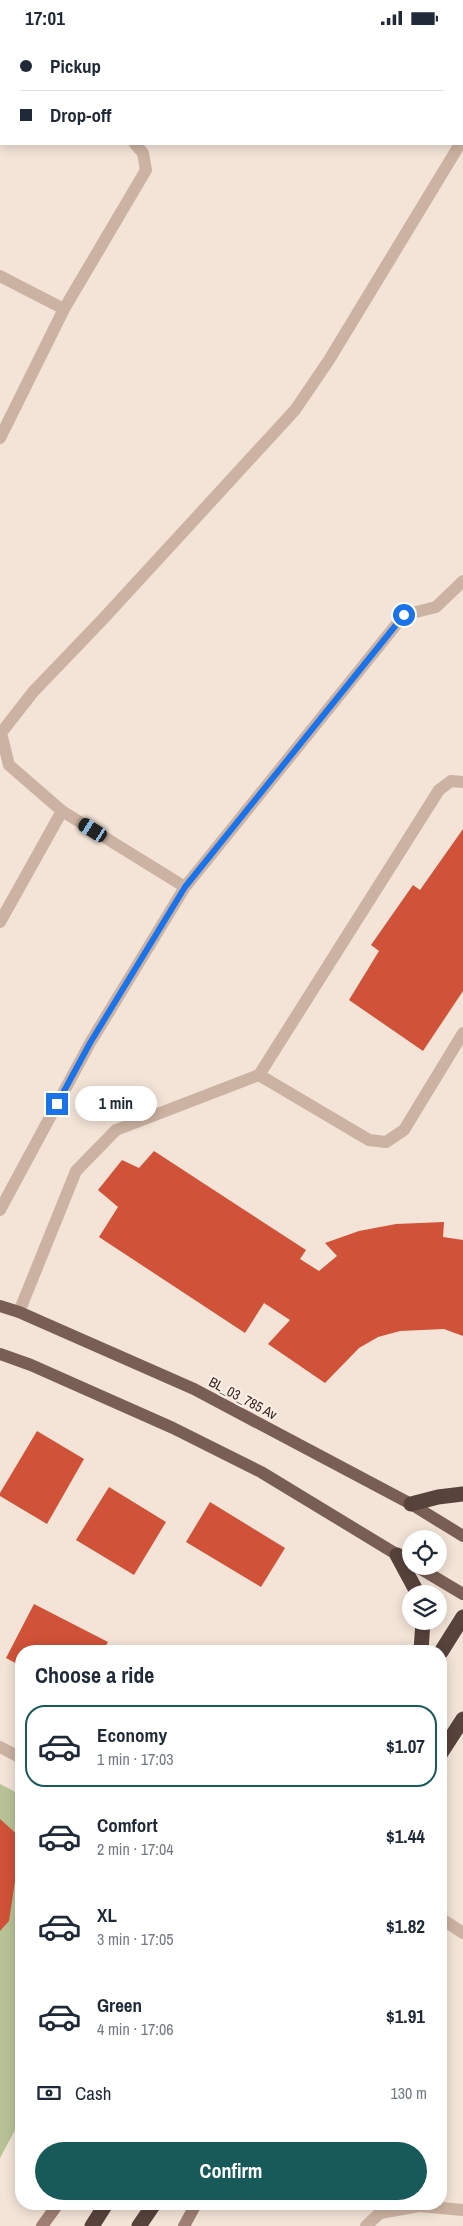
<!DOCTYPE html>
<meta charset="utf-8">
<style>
:root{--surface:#fff;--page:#f2f2f3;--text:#1f2937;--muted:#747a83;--line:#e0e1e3;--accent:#185a5a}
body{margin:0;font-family:"Archivo Narrow",sans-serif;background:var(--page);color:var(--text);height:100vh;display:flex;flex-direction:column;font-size:19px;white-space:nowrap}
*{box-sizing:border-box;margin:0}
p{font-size:16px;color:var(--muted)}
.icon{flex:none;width:28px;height:28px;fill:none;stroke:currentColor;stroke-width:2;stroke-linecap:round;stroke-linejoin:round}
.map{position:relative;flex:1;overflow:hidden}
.side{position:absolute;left:15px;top:1610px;width:432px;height:565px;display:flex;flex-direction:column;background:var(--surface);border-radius:20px;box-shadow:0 2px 12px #0003}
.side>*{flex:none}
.hud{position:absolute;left:0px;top:0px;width:464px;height:110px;box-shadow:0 2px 12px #0003;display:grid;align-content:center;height:110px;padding:0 20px;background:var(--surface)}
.fabs{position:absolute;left:402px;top:1495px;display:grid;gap:10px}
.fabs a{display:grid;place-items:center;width:45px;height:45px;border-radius:50%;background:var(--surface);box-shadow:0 2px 12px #0003;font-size:25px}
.end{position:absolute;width:22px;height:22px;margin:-11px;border:6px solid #1a73e8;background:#fff;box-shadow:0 0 0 2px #fff}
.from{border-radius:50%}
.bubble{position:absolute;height:35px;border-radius:18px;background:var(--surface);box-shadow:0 2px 12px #0003;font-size:16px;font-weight:700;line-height:35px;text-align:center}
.car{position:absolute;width:15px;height:30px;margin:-15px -8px;border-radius:6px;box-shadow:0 0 4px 1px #0007;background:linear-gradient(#222 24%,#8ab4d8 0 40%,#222 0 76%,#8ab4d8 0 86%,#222 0)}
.hud b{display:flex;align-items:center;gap:18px;height:48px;font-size:19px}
.hud b+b{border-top:1px solid var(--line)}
.hud i{width:12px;height:12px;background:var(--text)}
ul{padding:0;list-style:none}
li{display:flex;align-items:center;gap:15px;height:82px;margin:0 10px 8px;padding:0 10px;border:2px solid transparent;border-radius:20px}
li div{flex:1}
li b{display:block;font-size:19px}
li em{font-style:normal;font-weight:700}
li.selected{border-color:var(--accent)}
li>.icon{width:45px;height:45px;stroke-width:1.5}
h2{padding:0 20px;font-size:22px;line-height:60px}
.pay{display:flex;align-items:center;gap:12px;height:55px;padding:0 20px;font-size:19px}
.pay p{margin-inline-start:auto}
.action{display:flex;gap:10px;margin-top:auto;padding:10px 20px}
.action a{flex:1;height:58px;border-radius:30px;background:var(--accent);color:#fff;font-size:20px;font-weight:700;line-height:58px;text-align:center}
.status{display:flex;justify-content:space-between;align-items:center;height:35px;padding:0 25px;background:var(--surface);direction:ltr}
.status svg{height:14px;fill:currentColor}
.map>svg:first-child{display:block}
.green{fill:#b7c396}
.building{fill:#d05238}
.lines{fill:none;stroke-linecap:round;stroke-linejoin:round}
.lane{stroke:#ccb2a2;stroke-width:12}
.street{stroke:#ccb2a2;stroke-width:12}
.secondary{stroke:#a08074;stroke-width:12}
.primary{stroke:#795e55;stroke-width:12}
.highway{stroke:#58423c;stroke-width:15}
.route{stroke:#1a73e8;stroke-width:6}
.labels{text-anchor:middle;stroke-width:4.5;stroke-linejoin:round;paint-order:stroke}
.street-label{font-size:14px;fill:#362925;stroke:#fbeee4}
</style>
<div class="status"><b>17:01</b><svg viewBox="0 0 49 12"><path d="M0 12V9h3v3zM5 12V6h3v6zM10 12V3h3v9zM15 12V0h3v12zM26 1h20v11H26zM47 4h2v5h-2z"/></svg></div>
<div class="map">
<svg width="463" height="2191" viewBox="0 0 463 2191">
<rect width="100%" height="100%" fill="#f3e4d7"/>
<path class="green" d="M0 1749 21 1760V2084L0 2123Z"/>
<path class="building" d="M463 794V956L423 1016 349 965 379 916 371 910 413 850 420 855Z
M154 1116 306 1215 300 1224 319 1236 337 1221 325 1208 359 1196 396 1189 444 1187 443 1202 463 1205V1301L444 1294 400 1296 378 1302 359 1313 325 1348 268 1309 290 1285 264 1268 245 1298 99 1202 118 1172 98 1155 122 1125 139 1133Z
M37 1396 84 1424 47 1489 0 1461V1458Z
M109 1452 166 1487 134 1540 76 1505Z
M210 1467 285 1513 261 1552 186 1507Z
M34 1569 108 1607 103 1616H21V1631L6 1623Z
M0 1784 21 1803V1821L17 1833 9 1886 0 1896Z"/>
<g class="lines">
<path class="lane" d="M259 1040 439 755 451 746 463 747
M19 1277 76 1136 116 1095 259 1040 369 1105 386 1107 404 1095 463 998"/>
<path class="street" d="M228 1V0
M0 37 1 38
M0 241 64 274
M0 403 64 274 146 135 143 118 135 109
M185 852 62 776 9 730 1 698 33 657 103 584 295 375 329 325 460 109
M0 887 62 776
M0 1175 90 1008 185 852 404 580 436 572 463 546
M0 1712 21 1723
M445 1886 463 1898
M366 2191 380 2178 419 2171 463 2175"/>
<path class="secondary" d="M42 2191 58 2169
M184 2191 196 2169"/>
<path class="primary" d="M0 1271 19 1277 194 1354 411 1469 463 1501
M0 1319 31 1330 173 1393 261 1437 411 1528
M416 1531 463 1559"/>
<path class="highway" d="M411 1469 438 1462 463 1459
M397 1520 418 1559
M421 1616 423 1586
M441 1617 463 1582
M441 1718 463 1684
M92 2191 106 2169
M139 2191 154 2169"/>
</g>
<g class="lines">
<path class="route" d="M57 1069 90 1008 185 852 404 580"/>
</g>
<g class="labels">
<g class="street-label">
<text transform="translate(243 1363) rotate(28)" y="5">BL_03_785 Av</text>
</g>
</g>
</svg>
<div class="fabs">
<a><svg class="icon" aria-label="locate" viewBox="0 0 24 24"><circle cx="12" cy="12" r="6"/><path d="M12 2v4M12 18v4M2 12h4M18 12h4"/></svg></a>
<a><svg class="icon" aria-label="layers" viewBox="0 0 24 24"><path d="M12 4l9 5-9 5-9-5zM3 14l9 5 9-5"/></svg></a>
</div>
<i class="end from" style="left:404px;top:580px"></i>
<i class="end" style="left:57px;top:1069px"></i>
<div class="bubble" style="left:75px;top:1051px;width:82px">1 min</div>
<i class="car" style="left:93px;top:795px;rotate:302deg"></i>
<div class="hud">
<b><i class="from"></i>Pickup</b>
<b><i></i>Drop-off</b>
</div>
<section class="side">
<h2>Choose a ride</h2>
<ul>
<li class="selected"><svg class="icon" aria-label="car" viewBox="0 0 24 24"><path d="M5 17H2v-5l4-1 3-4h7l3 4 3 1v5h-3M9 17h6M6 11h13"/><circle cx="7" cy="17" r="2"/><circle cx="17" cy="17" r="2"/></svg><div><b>Economy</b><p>1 min · 17:03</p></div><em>$1.07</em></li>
<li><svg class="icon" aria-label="car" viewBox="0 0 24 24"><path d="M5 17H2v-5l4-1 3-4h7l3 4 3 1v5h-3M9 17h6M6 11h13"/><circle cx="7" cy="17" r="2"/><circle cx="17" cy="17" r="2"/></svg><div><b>Comfort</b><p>2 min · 17:04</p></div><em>$1.44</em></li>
<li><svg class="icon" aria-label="car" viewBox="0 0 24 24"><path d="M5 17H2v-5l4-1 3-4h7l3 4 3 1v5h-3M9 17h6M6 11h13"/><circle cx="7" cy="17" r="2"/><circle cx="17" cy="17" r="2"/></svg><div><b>XL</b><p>3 min · 17:05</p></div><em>$1.82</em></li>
<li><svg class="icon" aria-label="car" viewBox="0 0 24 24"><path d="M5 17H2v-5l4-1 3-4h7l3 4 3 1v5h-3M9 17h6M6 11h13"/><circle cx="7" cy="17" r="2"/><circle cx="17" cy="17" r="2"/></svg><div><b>Green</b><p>4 min · 17:06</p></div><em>$1.91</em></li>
</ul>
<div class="pay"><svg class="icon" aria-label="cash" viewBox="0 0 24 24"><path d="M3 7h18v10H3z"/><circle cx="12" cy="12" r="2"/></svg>Cash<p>130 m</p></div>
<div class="action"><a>Confirm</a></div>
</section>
</div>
